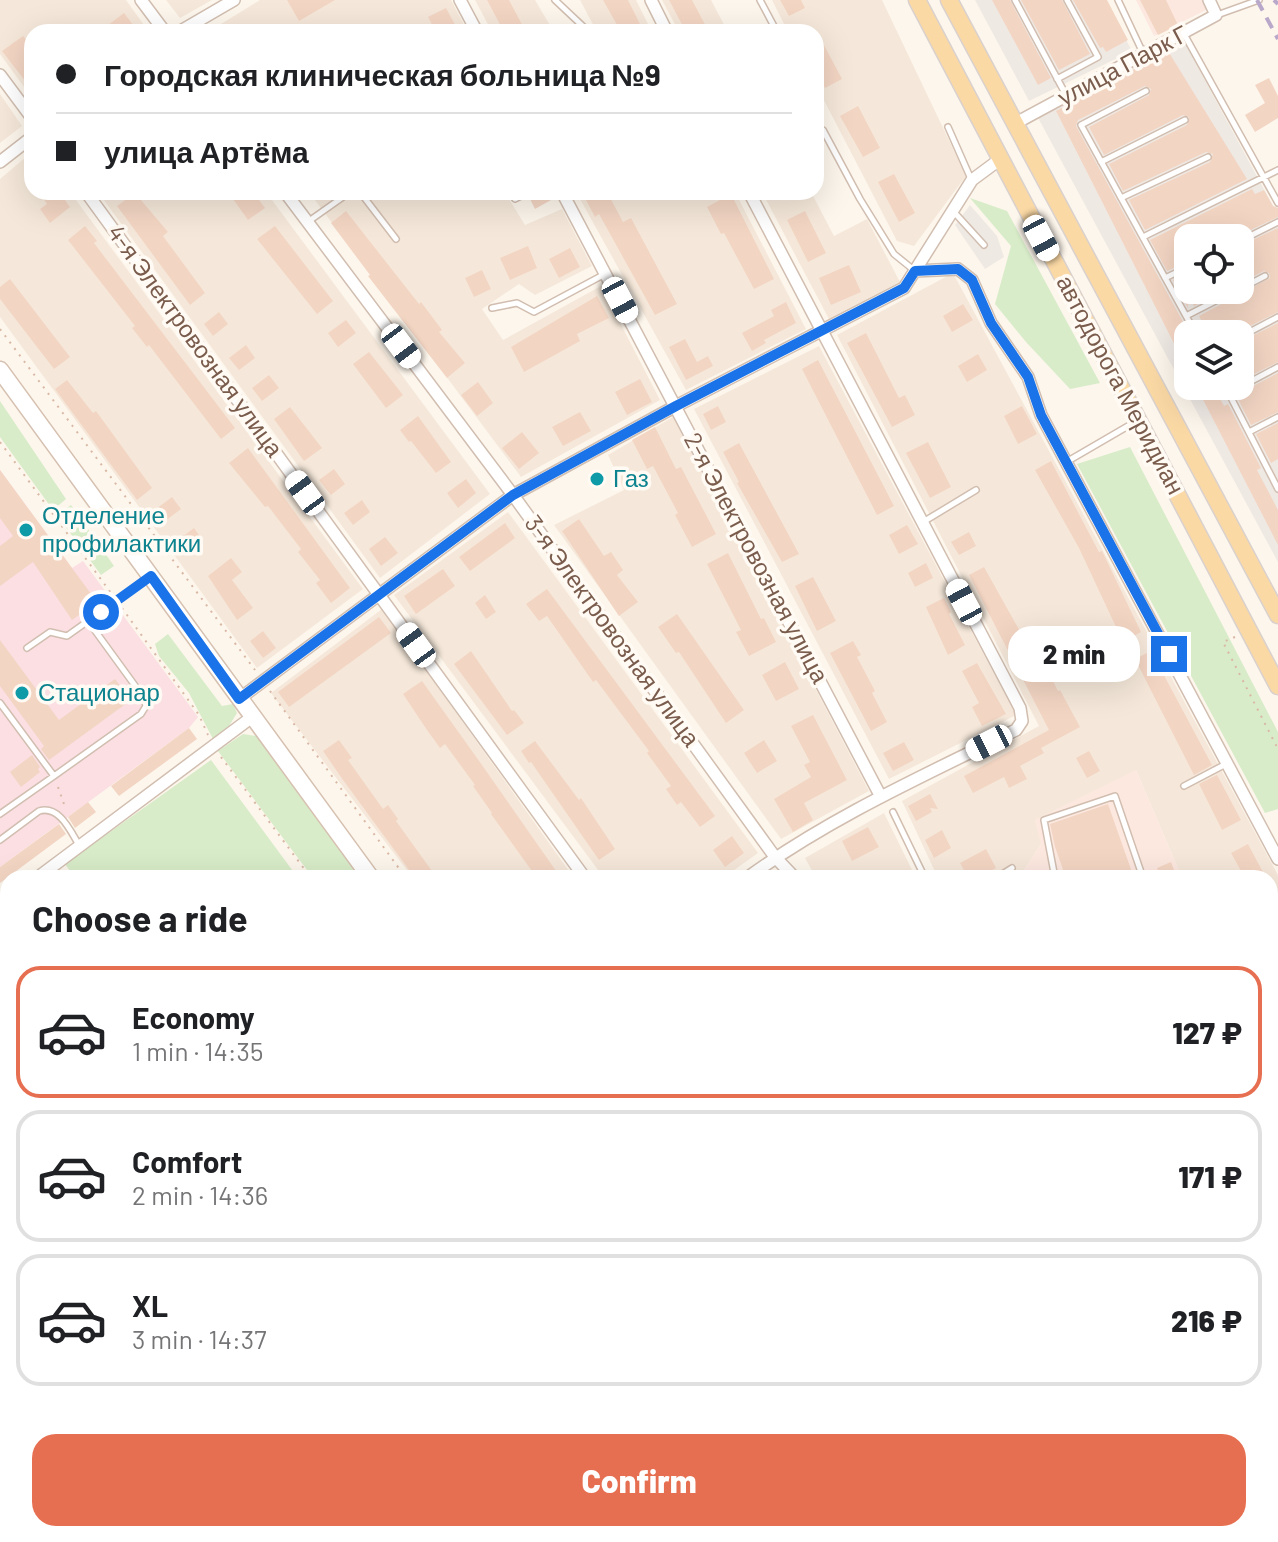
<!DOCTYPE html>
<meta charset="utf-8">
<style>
:root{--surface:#fff;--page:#f2f2f2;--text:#202124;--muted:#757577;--line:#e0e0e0;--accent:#e76f51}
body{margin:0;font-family:Barlow,sans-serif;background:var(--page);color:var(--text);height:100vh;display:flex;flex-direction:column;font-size:30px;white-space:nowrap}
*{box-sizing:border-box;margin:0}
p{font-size:26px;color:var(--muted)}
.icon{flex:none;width:44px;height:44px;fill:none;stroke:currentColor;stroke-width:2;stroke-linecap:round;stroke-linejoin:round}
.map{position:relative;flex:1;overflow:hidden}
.details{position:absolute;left:0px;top:870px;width:1278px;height:672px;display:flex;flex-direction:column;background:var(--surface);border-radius:24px 24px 0 0;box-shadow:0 8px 32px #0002}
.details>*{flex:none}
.banner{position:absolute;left:24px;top:24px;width:800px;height:176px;border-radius:24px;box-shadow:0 8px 32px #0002;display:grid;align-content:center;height:176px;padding:0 32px;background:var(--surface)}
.tools{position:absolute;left:1174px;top:224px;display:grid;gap:16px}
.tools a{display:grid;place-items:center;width:80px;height:80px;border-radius:16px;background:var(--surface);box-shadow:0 8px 32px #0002;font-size:40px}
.end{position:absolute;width:36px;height:36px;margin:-18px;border:10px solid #1a73e8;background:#fff;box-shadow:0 0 0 4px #fff}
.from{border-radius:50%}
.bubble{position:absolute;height:56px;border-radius:24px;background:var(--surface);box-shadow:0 8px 32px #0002;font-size:26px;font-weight:800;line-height:56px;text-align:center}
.car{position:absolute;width:24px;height:48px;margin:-24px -12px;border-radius:10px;box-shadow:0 0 6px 2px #0007;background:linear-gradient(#fff 24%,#345 0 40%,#fff 0 76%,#345 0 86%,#fff 0)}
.banner b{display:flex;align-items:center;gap:28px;height:76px;font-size:30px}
.banner b+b{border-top:2px solid var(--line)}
.banner i{width:20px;height:20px;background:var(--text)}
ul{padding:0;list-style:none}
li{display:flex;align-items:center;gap:24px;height:132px;margin:0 16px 12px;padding:0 16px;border:4px solid var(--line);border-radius:24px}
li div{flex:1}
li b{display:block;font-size:30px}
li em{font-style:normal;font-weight:800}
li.on{border-color:var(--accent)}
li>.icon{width:72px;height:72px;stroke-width:1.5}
h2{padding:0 32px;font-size:36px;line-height:96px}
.primary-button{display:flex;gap:16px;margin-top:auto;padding:16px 32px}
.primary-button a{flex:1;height:92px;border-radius:24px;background:var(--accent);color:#fff;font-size:32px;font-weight:800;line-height:92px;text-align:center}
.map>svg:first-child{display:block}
.residential{fill:#f5e8da}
.commercial{fill:#fde8e0}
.industrial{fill:#efe9e4;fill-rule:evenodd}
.medical{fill:#fbdfe3}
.green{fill:#d8ecc9}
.building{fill:#f3d5c3}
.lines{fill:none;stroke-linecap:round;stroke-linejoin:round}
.lane-casing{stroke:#d1beb0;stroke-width:8}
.street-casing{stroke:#d1beb0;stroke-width:14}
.secondary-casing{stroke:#d6c0b0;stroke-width:19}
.primary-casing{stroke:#dad1cd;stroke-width:19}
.path{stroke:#d9b8a5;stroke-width:2;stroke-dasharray:2 6;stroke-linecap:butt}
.lane{stroke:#fff;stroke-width:5}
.street{stroke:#fff;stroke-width:11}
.secondary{stroke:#fff;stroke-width:16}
.primary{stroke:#fbd9a5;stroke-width:16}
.rail{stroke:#b9a8c9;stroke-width:4;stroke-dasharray:12 8;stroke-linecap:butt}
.route{stroke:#1a73e8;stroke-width:10}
.culture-dot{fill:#0f9aa8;stroke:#fffaf3;stroke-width:3}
.labels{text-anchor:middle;stroke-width:7;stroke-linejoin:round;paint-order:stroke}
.street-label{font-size:24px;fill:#7a5c4d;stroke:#fffaf3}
.culture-label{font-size:24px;fill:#0d838f;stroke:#fffaf3;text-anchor:start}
</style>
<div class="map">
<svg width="1278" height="1542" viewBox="0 0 1278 1542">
<rect width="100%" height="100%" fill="#fdf6ec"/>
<path class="residential" d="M0 0H126L149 32H32V98L0 54Z
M166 0H212L180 18Z
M260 0H451L468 32H208Z
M475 0H535L554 32H492Z
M580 0H636L652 32H597Z
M662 0H711L728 32H679Z
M772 0H882L966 176 914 246 897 241 816 85V32H788Z
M0 94 22 126 0 143Z
M32 152V192H70L363 589 257 668 0 317V179Z
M98 192H266L490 494 380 578Z
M309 192H522L509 199 525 225 562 209 592 266 535 295 519 284 482 309 503 340 601 286 660 400 521 477Z
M589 192H735L806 329 686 390 580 199Z
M762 192H811L834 236 867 219 901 284 830 321Z
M953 273 1278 875V926L1270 929V878H1182L1136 770 1041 844 1019 878H938L902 801 1039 726 837 335Z
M819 346 1016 715 889 779 694 409Z
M673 417 869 791 781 839 554 525 624 490 608 455Z
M508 512 758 853 723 878H604L394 595Z
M382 609 574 878H413L271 693Z
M884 813 916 878H816L805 858Z
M8 907V1240L0 1229V913Z
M1278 1000V1118L1270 1121V1003Z
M1270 1215 1278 1235V1399L1270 1402Z
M8 1306V1534H206L203 1542H0V1311Z
M1278 1419V1529L1270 1526V1422Z
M344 1534H1030L1033 1542H353L343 1537Z
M1109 1534H1217L1212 1542H1111Z"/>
<path class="commercial" d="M1136 0H1206L1210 8 1154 36Z
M1136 770 1182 878H1019L1041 844 1035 820Z"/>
<path class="industrial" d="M975 0H1105L1132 51 1029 101Z
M1182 38 1278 215V562L1037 116ZM1188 238H1240V290H1188ZM1188 334H1240V386H1188Z
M970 205 997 236 1004 257 985 269 955 225Z"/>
<path class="medical" d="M0 470 72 568 83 561 198 717 189 728 0 867Z"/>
<path class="green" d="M970 198 1007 211 1100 383 1070 389 1026 342 995 304 1011 246Z
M0 401 66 499 53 510 0 437Z
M1130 447 1278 732V809L1265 813 1077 464Z
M71 505 114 566 101 575 57 515Z
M168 634 222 706 233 704 237 713 229 726 213 739 189 693 159 656 155 644Z
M243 734 256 736 360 878H313L218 751Z
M211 760 298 878H75L65 864Z
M0 1027 2 1029 5 1027 8 1032V1058L2 1060Z
M0 1229 8 1240V1304L0 1309Z
M0 1431 8 1435 6 1501 0 1498Z"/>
<path class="building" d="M287 0H335L299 21Z
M487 0H509L526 32H504Z
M603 0H628L644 32H621Z
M669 0H692L709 32H686Z
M780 0H801L805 8 789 16Z
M992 0H1010L1051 78 1038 85Z
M1021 0H1062L1090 54 1059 70Z
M1073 0H1107L1128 40 1106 52 1103 47 1100 48Z
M1140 0H1166L1178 25 1158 35Z
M446 8 459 32H436L428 17Z
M124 13 134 26 126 32H113L108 25Z
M816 30 842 79 825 88 816 72Z
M23 36 32 47V90L2 51Z
M1168 51 1247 179 1145 230 1129 200 1210 162 1213 154 1206 152 1123 191 1109 164 1187 125 1189 117 1183 115 1104 155 1089 127 1149 95 1151 89 1145 86 1078 120 1076 126 1188 331V371L1056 111Z
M1269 78 1278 96V118L1255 132 1245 115 1265 103 1255 85Z
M858 106 880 148 863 157 840 116Z
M894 174 915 213 899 222 878 182Z
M1252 189 1255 194 1264 190 1273 206 1278 208V217L1240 235V231L1226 238H1188V262L1167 271 1150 240Z
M39 192H59L70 207 50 223 40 209 47 204Z
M228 192H253L265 208 248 220Z
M544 192 551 200 535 209 530 199Z
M601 192H607L623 222 631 218 677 304 655 315 599 214 595 217 586 200Z
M135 193 168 232 163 236 205 293 190 305 117 206Z
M731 194 774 279 754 289 724 233 721 234 707 207Z
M346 211 419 304 421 302 442 330 439 332 465 363 447 378 368 276 370 275 331 223Z
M805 211 826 253 808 262 787 220Z
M85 226 97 241 94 243 235 428 221 439 149 345 147 347 132 328 135 326 68 240Z
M275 226 333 301 317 314 257 239Z
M1278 228V312L1240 331V327L1227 334H1208L1199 316 1270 278 1269 273 1264 271 1240 283V246Z
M528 246 537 268 510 280 500 258Z
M570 248 580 267 559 278 549 259Z
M849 265 861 292 831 305 819 278Z
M482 270 491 289 474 297 465 278Z
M1188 273V290H1225L1194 306 1188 293V308L1173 280Z
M10 279 70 357 54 369 0 299V287Z
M597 296 609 318 577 334 580 341 524 372 511 347Z
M786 302 796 323 764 340 766 343 752 351 742 333 774 316 771 310Z
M963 304 973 320 952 332 943 316Z
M219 312 228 324 213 336 204 324Z
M346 320 356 333 338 347 328 333Z
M1278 323V362L1240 381V342Z
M866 333 899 398 905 395 915 415 892 427 847 343Z
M685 339 697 362 708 356 713 366 686 380 669 347Z
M246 345 255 358 239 370 229 358Z
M369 352 403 395 386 408 353 364Z
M978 354 987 370 967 382 958 366Z
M818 360 894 506 877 515 802 369Z
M1278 373V412L1251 425 1238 399 1240 393Z
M269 375 279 388 262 401 252 388Z
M640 379 652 402 627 415 615 392Z
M67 380 93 413 96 411 152 488 137 500 55 389Z
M478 382 493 403 477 416 461 395Z
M1196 386H1213L1224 406 1228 404 1261 468 1257 470 1278 510V545Z
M718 406 726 422 711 430 703 414Z
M1022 406 1037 434 1018 444 1004 416Z
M290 407 322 448 304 461 274 419Z
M580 412 591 431 563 446 552 427Z
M418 416 451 462 436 473 411 441 409 442 400 430Z
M1278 423V459L1271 463 1256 434Z
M655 427 676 469 681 467 716 534 692 547 675 515 678 513 653 466 647 469 632 440Z
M522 432 539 453 519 469 502 448Z
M928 442 951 487 930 498 906 453Z
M739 443 799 554 782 562 737 483 739 482 723 452Z
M248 448 350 588 331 603 316 583 320 580 298 552 301 549 268 506 265 507 229 463Z
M1051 461 1099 552 1102 551 1141 632 1123 642 1079 548 1035 470Z
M334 469 345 484 331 495 319 480Z
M0 470 97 602 72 620 33 562 0 586V546L13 536 0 518Z
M466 479 476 493 458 508 447 493Z
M172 497 181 509 165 521 156 509Z
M362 500 370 512 353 525 344 513Z
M579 519 604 556 611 552 623 570 617 575 638 602 619 616 562 531Z
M505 523 515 538 470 571 459 557Z
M907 525 918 544 899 554 889 535Z
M194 528 202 539 187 551 178 540Z
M969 532 976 546 959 555 951 542Z
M385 537 398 553 381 566 369 549Z
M728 553 761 619 764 618 776 642 749 656 736 632 741 630 707 564Z
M231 558 242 572 232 580 253 608 237 620 208 576Z
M926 563 933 578 915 587 908 573Z
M984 567 1021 633 1027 630 1058 691 1060 690 1080 727 1041 748 1044 753 1020 766 1027 779 1009 788 1004 777 973 793 964 776 1049 730 969 575Z
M443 569 455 586 416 614 404 596Z
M813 577 836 621 817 631 795 586Z
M547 589 715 816 700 827 681 802 677 805 666 789 671 786 647 753 649 751 596 680 593 682 547 616 539 621 526 604Z
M485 595 496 612 486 619 475 603Z
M944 598 951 612 949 614 965 645 948 655 926 607Z
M677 614 744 710 726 723 679 652 676 653 658 627Z
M379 617 391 633 289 707 278 692Z
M263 631 276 648 263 658 250 641Z
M0 640 59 720 115 679 131 700 49 760 41 749 44 746 0 686Z
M853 641 861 655 857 657 875 691 872 693 887 722 871 731 830 653Z
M471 651 512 711 514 710 524 723 507 735 454 664Z
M1151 651 1212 765 1194 775 1135 659Z
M785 662 799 689 776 701 762 675Z
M977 663 1006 714 982 726 972 707 979 703 962 671Z
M422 681 482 765 561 878H537L491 814 492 813 473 786 475 785 445 744 440 748 427 730 403 694Z
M813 715 847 780 804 803 813 820 793 832 774 799 811 777 804 765 810 762 791 726Z
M189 728 197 739 119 796 111 786Z
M339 740 352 758 348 760 383 809 388 805 398 819 396 821 437 878H415L343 780 323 751Z
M764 740 777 761 757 773 744 753Z
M535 741 579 800 581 798 615 849 599 860 531 762 529 763 521 751Z
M904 742 914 760 893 771 883 753Z
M1089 751 1100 771 1087 778 1076 758Z
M32 755 40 767 38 769 40 772 21 787 10 772Z
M1217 775 1241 820 1222 830 1199 784Z
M930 794 938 809 930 808 932 812 916 821 908 806Z
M88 802 96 812 75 828 68 817Z
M1108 804 1134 878H1066L1055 847 1050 824Z
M59 824 66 834 0 883V867Z
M868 827 879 847 852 861 842 841Z
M942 830 951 848 934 858 925 840Z
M732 836 744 853 725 867 713 850Z
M1248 844 1266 878H1245L1231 853Z
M986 849 996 868 977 878H968L960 863Z
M1171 862 1177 878H1161L1157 868Z"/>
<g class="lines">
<g class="lane-casing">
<path id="lane" d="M555 0 589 32
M760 0 777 32
M1015 0 1066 95
M1118 0 1143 53
M1217 15 1259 0
M1184 34 1278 203
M1057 79 1098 57 1067 0
M1146 91 1081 125 1196 334
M948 127 971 179
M816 128 823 130 860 199 894 254 915 271
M1101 162 1185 120
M360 192 396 239
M510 192 515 199 529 192
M1121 198 1208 157
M953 211 984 245
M309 221 350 192
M1143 237 1278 170
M1240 241 1278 222
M1165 278 1188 267
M1240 289 1265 276
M492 308 517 303 534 312 605 274
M1186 316 1237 290
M1240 337 1278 317
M1225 386 1278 489
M1229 393 1278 367
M1249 432 1278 417
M1068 461 1135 422
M923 522 976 490
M27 648 50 632 67 636 147 579
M0 703 54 776 141 714 146 706 144 698 88 621
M1184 786 1226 764
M893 812 925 878
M0 814 54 776
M0 840 39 811C59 805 70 830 79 845
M996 878 1012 868
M1055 878 1044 820 1115 796 1143 878
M0 923 8 934
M0 994 8 988
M1270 1075 1277 1072 1278 1075
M0 1078 8 1089
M0 1112 8 1106
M0 1193 8 1204
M0 1328 8 1329
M0 1410 8 1414
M0 1522 8 1525
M26 1534 43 1542
M871 1534 889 1542
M1015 1534H1016
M1176 1534 1178 1542
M75 1542 79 1534
M162 1542 166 1534
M196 1542 200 1534
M338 1542 342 1534
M473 1542 476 1534
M736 1542 740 1534
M827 1542 830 1534
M1033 1542 1036 1534"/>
</g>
<g class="street-casing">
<path id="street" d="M141 0 165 32
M460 0 477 32
M651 0 667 32
M179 32 234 0
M0 75 32 118
M1014 124 1216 15 1209 0
M0 162 32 137
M86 192 585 878
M285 192 513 495 775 857 795 878
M562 192 881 797
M915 271 958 269 972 280 991 323 1028 377 1041 415 1278 859
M239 699 513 495 676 406 904 288 972 180 999 160
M37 878 252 717
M747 878C829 818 925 775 1016 730L1022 721 1020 708 749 192
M0 905 8 899
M1270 1136 1278 1132
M1270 1184 1278 1205
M1270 1412 1278 1408
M309 1534 326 1542
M1235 1534 1259 1542
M538 1542 542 1534"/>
</g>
<g class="secondary-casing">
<path id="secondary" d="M0 370 371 878
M1088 1534 1093 1542"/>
</g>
<g class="primary-casing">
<path id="primary" d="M917 0 1278 686
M949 0 1278 615
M1270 978 1278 975
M251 1542 254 1534"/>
</g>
<path class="path" d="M0 329 255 670
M0 442 111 593
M122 608 199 715 208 735
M1235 637 1223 642 1278 749
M270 691 406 878
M221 757 311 878
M58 787 65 807
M1270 938 1278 935
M1270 1017 1278 1014
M0 1276 8 1271
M0 1297 8 1291
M0 1429 8 1432
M0 1465 8 1469
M8 1502 5 1508 8 1507
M0 1504 8 1509
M1115 1534 1118 1542
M215 1542 219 1534
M276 1542 280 1534
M842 1542 846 1534"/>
<use href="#lane" class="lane"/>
<use href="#street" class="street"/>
<use href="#secondary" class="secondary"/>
<use href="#primary" class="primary"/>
<path class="rail" d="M1257 0 1278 39
M1274 0 1278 4"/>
</g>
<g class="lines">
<path class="route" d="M101 612 151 576 239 699 513 495 676 406 904 288 915 271 958 269 972 280 991 323 1028 377 1041 415 1169 654"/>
</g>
<g class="culture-dot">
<circle cx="597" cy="479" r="8"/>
<circle cx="26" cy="530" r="8"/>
<circle cx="22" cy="693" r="8"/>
</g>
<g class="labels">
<g class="street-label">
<text transform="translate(1123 66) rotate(-28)" y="8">улица Парк Г</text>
<text transform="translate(195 341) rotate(54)" y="8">4-я Электровозная улица</text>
<text transform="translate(1120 385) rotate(62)" y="8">автодорога Меридиан</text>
<text transform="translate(756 558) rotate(62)" y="8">2-я Электровозная улица</text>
<text transform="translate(612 631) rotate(54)" y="8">3-я Электровозная улица</text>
</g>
<g class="culture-label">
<text x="613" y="487">Газ</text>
<text x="42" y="524">Отделение<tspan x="42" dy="28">профилактики</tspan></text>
<text x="38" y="701">Стационар</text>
</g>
</g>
</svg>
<div class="tools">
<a><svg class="icon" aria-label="locate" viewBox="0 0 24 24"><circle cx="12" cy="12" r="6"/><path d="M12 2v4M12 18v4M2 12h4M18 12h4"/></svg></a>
<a><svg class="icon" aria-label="layers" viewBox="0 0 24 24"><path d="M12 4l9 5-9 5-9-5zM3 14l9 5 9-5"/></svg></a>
</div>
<i class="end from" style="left:101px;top:612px"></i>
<i class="end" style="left:1169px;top:654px"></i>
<div class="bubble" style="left:1008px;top:626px;width:132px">2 min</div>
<i class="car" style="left:1041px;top:238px;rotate:152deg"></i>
<i class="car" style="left:620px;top:300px;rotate:152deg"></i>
<i class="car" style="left:401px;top:346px;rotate:143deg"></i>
<i class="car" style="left:305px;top:493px;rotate:324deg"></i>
<i class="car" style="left:964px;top:602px;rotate:332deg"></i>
<i class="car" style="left:416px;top:645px;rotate:324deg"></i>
<i class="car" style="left:989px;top:743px;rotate:243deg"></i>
<div class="banner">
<b><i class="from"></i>Городская клиническая больница №9</b>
<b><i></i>улица Артёма</b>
</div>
<section class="details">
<h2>Choose a ride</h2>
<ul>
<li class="on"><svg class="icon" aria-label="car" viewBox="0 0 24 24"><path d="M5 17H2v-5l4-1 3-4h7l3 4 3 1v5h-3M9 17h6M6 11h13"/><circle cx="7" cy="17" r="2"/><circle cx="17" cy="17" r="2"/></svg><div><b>Economy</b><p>1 min · 14:35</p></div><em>127 ₽</em></li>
<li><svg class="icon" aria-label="car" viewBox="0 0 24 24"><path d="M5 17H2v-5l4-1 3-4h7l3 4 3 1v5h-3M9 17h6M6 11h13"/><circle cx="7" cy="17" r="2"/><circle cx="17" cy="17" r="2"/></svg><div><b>Comfort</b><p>2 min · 14:36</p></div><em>171 ₽</em></li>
<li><svg class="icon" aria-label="car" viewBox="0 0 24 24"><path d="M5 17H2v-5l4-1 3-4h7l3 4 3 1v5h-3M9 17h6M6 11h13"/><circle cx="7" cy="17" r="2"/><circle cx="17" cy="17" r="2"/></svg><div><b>XL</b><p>3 min · 14:37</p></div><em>216 ₽</em></li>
</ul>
<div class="primary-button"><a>Confirm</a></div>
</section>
</div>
